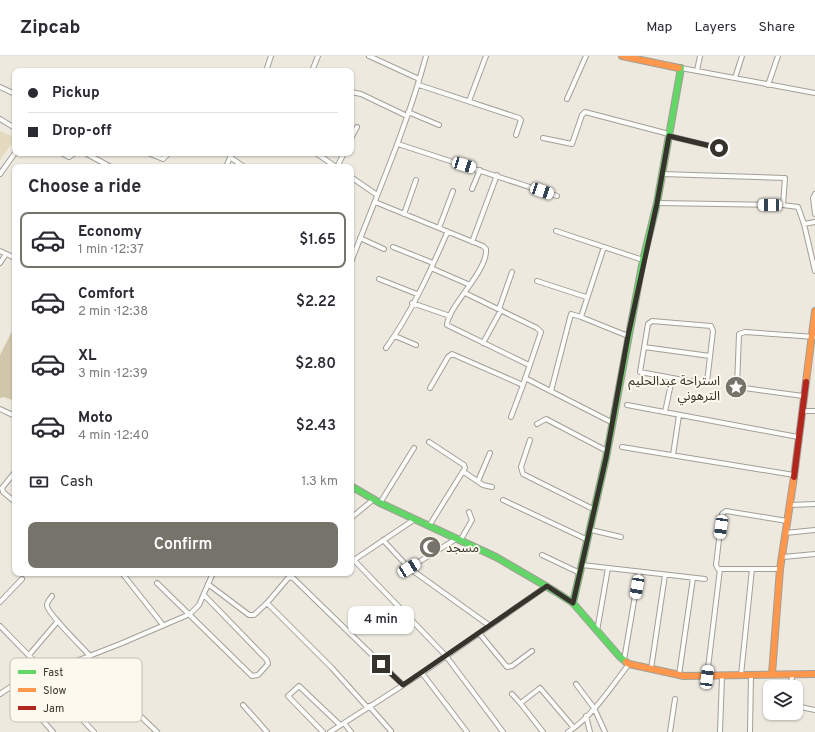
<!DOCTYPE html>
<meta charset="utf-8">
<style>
:root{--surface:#fff;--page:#f7f7f7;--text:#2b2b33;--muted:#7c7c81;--line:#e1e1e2;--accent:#76736b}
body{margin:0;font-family:Overpass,"Noto Sans Arabic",sans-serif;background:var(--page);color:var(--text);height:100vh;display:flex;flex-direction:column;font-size:15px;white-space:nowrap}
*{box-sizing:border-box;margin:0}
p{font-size:13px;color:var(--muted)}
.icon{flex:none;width:22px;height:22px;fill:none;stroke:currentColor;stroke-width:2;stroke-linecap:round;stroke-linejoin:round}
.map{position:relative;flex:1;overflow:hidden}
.panel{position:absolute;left:12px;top:108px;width:342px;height:412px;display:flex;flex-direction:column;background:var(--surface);border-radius:8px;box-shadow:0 1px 3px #0004}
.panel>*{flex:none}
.banner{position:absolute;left:12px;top:12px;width:342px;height:88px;border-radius:8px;box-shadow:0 1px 3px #0004;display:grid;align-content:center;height:88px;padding:0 16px;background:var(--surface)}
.controls{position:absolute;left:763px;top:624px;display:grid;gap:8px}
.controls a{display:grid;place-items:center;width:40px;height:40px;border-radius:8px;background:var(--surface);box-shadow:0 1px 3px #0004;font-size:20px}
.end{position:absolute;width:18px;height:18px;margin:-9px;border:5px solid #36332c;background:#fff;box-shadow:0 0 0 2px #fff}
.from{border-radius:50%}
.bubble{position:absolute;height:28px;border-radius:8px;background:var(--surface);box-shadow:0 1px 3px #0004;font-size:13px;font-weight:600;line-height:28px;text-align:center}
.car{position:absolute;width:12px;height:24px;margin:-12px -6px;border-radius:5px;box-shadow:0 0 3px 1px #0007;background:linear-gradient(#fff 24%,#345 0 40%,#fff 0 76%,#345 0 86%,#fff 0)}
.banner b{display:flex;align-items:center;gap:14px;height:38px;font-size:15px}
.banner b+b{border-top:1px solid var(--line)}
.banner i{width:10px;height:10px;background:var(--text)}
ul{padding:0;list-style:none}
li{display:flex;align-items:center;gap:12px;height:56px;margin:0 8px 6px;padding:0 8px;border:2px solid transparent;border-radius:8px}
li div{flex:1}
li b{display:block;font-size:15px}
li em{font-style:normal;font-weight:600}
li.current{border-color:var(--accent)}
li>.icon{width:36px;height:36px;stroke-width:1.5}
h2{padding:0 16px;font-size:18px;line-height:48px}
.pay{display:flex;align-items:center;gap:10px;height:44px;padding:0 16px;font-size:15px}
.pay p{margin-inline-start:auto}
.button{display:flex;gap:8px;margin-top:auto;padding:8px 16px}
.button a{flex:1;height:46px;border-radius:8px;background:var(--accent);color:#fff;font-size:16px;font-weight:600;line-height:46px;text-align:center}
header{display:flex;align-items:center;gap:24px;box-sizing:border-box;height:56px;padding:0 20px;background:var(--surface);border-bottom:1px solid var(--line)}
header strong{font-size:19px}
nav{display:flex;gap:22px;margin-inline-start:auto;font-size:14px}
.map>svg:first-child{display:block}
.green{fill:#e5dac0}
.forest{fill:#d2c6aa}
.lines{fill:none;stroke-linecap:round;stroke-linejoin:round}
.street-casing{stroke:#a29f97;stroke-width:6}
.fast-casing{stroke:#a29f97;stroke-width:8}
.slow-casing{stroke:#a29f97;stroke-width:8}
.jam-casing{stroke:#a29f97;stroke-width:8}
.street{stroke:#fcfcfa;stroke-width:4}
.fast{stroke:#63d668;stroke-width:6}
.slow{stroke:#ff974d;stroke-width:6}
.jam{stroke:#b3261e;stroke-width:6}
.route{stroke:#36332c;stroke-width:5}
.labels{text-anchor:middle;stroke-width:4;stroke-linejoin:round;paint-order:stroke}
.poi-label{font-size:13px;fill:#36332c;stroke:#fef9ee;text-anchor:end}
.key{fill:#fef9ee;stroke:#c2beb4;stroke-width:1}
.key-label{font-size:11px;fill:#36332c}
</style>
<header>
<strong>Zipcab</strong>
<nav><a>Map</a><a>Layers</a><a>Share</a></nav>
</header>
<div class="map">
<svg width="815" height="676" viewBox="0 0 815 676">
<rect width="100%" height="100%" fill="#ede9df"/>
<path class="green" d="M0 75 15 81V83L0 104Z"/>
<path class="forest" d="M15 269V345L4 341 0 342V299Z"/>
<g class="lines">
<g class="street-casing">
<path id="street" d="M369 0 419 23
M681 12 815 37
M266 15 271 0
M312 15 318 0
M697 15 700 0
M735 22 742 0
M419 29 519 62 521 64 516 79
M768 29 778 0
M0 31 15 38
M351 36 361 38 407 60
M567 43 586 0
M469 45 486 0
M408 56 439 69
M0 63 15 72
M669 80 719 92
M351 82 357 71
M543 82 572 88 582 59 585 56 669 78
M398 88 557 140
M61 97 69 101 75 97
M85 97 111 111
M148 97 163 103 169 97
M316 97 336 111
M230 101 244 111
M226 111 232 97
M337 111 344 97
M0 118 15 97
M662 118 785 122 783 149
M351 121 377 139
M472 133 480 114
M815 138 813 142 815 158
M375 146 483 190 486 193C488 215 448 250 447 269L529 309
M657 147 783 149 798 151 804 168 815 215
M404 158 416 124
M804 168 815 166
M439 172 453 135
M556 175 643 204
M360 182 384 193
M472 186 497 119
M393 191 433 207
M0 195 15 202
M351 206C377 138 407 71 426 0
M0 207 6 198
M431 212 470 229
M379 223 417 238
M537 225 586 241
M412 247 450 260
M499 253 512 216
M581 261 604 191
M652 265 711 270 713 275 707 326 705 328 640 316 648 268Z
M395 280 416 289
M483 287 501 254
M644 291 710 300
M386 292C411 257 430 216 447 177
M525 322 613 367
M430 332 448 301 452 298 523 329 541 276 537 272 465 237
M551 335 571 258 581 261 628 280
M803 340 737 331 739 278 745 276 815 281
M627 349 798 381
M0 353 15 360
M802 355H815
M665 356 672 323
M511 361 523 329
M537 368 546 363 607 395
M530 384 521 411 523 418 595 454
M622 391 794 419
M673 399 679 359
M15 416 2 432 3 436 15 446
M464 416 483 429 492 431
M478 425 490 397
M503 444 588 484
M380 447 414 392
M790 449 815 448
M351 462 374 443
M429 470 465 412 464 409 429 386
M591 474 621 481
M785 477 815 474
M383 484 409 512 490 570
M460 485 472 464 469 456
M542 499 580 517
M351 501 446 600 503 676
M783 501 815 498
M354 504 415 463
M582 509 705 523
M409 512 456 483
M780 513H718L716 509 722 458 726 455 787 465
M122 517 163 569
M157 527 252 620 258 619 268 608 267 604 204 539
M208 528 249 559H254L267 547
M52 540C50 543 47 546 47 549 46 556 84 593 90 600
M0 546 22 523
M0 570 46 617
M597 575 608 512
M479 577 507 611 512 610 532 595
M29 599 58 565
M82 604 157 676
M624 604 639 516
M651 613 665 519
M422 617 467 676
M40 619 94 676
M679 619 693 522
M741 619 752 513
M707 620 720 513
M23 626 42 648
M576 628 594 652 605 676
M12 630 53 676
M789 631 793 619
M0 638 12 630 120 588 190 558 199 549 213 517
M512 638 521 648
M243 649 267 676
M369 650 391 675
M796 650 815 654
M367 651 332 612 267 547 289 521 293 522 403 629
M586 660 590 676
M344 667 351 676
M323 676 288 640 299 630 340 669
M330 676 422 617 547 530
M543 676 521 648 522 646 540 632 574 672
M568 676C593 660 611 631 629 608
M670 676 675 643
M720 676 722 620
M750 676 751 619"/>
</g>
<g class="fast-casing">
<path id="fast" d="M351 430 380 447 496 501 556 536 573 547 619 600 626 606
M573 547 606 402 643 204 657 147 681 12H679"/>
</g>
<g class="slow-casing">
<path id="slow" d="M622 0 679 12
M806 326 815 255
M626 606 629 608 684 620 815 618
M772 618 780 513 794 421"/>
</g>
<g class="jam-casing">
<path id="jam" d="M794 421 806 326"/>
</g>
<use href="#street" class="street"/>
<use href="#fast" class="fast"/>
<use href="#slow" class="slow"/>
<use href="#jam" class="jam"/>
</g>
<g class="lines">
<path class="route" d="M381 608 403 629 547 530 573 547 606 402 628 280 657 147 669 80 719 92"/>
</g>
<defs>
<g id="sight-disc" transform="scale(1.15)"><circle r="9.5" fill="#76736b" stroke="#fef9ee"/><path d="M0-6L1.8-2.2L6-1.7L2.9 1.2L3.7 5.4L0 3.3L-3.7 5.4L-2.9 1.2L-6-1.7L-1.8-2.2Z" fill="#fff"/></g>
<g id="mosque-disc" transform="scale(1.15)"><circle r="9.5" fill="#76736b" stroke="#fef9ee"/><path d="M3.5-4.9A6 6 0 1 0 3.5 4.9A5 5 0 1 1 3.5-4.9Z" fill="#fff"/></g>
</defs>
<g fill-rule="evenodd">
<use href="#sight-disc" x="736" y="331"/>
<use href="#mosque-disc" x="430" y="491"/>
</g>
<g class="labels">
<g class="poi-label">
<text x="720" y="329">استراحة عبدالحليم<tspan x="720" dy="15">الترهوني</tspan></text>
<text x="446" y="496" text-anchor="start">مسجد</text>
</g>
</g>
<rect x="10" y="602" width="132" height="64" rx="6" class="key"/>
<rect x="18" y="614" width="18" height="4" fill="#63d668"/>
<rect x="18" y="632" width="18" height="4" fill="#ff974d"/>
<rect x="18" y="650" width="18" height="4" fill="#b3261e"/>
<g class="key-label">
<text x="43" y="620">Fast</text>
<text x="43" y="638">Slow</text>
<text x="43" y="656">Jam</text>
</g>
</svg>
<div class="controls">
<a><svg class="icon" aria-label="layers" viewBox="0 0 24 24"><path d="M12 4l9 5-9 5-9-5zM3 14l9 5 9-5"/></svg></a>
</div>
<i class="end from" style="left:719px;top:92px"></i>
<i class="end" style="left:381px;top:608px"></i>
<div class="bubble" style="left:348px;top:550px;width:66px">4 min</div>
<i class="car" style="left:464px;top:109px;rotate:107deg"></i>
<i class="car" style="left:542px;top:135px;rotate:109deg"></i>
<i class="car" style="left:770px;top:149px;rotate:271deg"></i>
<i class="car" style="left:721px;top:471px;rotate:188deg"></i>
<i class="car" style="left:409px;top:512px;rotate:59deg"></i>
<i class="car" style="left:637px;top:531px;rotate:190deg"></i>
<i class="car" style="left:707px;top:621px;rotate:7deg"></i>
<div class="banner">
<b><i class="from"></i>Pickup</b>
<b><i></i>Drop-off</b>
</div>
<section class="panel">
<h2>Choose a ride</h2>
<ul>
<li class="current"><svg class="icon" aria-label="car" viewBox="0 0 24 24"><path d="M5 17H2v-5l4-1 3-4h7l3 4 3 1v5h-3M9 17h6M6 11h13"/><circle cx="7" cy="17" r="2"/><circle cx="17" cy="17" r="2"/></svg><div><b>Economy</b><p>1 min · 12:37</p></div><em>$1.65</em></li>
<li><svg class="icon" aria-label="car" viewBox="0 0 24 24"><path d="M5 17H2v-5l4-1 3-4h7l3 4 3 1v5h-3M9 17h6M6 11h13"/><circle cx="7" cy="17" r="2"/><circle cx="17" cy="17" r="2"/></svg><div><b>Comfort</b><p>2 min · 12:38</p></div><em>$2.22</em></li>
<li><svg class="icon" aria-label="car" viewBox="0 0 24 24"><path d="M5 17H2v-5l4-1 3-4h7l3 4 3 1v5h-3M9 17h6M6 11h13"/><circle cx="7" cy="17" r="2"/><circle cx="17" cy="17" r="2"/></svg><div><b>XL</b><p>3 min · 12:39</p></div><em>$2.80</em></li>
<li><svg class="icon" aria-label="car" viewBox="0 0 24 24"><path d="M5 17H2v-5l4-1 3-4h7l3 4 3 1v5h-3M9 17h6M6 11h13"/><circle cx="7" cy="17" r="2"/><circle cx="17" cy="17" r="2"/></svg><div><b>Moto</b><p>4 min · 12:40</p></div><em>$2.43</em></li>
</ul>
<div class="pay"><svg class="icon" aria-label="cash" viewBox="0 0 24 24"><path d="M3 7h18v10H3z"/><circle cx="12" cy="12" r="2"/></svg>Cash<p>1.3 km</p></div>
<div class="button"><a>Confirm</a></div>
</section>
</div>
